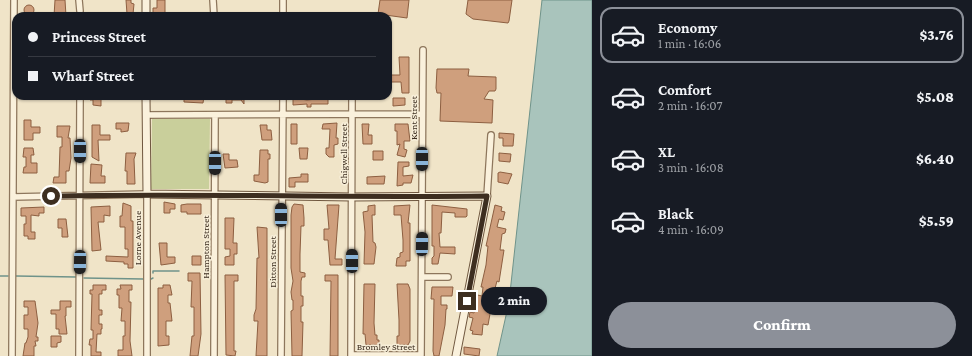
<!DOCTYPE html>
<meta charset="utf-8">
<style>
:root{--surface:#171b24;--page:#242831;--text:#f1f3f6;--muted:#9ea1a6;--line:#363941;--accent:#8c9099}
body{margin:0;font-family:"Crimson Pro",serif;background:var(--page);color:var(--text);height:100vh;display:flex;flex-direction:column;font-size:15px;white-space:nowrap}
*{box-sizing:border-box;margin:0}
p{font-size:13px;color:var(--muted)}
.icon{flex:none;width:22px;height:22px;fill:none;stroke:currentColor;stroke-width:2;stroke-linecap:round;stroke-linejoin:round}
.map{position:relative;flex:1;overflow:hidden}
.sheet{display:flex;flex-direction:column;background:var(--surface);width:380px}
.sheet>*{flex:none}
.hud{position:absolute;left:12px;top:12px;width:380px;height:88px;border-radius:12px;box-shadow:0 1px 3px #0004;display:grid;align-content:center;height:88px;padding:0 16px;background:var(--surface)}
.end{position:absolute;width:18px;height:18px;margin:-9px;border:5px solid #3d2e20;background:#fff;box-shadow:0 0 0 2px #fff}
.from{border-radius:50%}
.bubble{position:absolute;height:28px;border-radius:14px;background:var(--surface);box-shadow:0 1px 3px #0004;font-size:13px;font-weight:800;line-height:28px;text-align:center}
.car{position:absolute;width:12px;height:24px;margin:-12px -6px;border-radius:5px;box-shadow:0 0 3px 1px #0007;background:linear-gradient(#222 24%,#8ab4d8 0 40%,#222 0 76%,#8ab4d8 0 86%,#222 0)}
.hud b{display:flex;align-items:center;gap:14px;height:38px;font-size:15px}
.hud b+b{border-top:1px solid var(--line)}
.hud i{width:10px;height:10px;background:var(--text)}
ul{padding:7px 0 0;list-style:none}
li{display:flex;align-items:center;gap:12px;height:56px;margin:0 8px 6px;padding:0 8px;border:2px solid transparent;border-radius:12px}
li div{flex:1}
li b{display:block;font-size:15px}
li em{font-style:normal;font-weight:800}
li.current{border-color:var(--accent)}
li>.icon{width:36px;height:36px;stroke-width:1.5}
.cta{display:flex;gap:8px;margin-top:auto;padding:8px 16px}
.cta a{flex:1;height:46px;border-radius:24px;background:var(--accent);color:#fff;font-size:16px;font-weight:800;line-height:46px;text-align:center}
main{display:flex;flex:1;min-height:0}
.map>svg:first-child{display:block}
.green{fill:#c9cf9b}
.water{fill:#a9c4bc;stroke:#6f938a}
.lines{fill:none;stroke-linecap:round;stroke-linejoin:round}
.stream{stroke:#6f938a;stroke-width:1.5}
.building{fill:#cf9f7d;stroke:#8d5f41}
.street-casing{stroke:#8d765c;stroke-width:8}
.secondary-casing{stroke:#6f573f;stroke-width:9}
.street{stroke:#faf1dc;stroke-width:5.5}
.secondary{stroke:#faf1dc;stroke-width:7}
.route{stroke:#3d2e20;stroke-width:5}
.labels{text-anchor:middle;stroke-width:3;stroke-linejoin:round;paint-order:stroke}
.street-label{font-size:10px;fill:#3d2e20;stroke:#f7eed8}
</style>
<main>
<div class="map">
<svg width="592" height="356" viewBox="0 0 592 356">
<rect width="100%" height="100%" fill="#f0e4c8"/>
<path class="green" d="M152 119H210L209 189H151Z"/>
<path class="water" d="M542 0H592V356H497L509 302Z"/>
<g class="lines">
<path class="stream" d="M153 273V271H179
M0 276H8
M16 276 76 277
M84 278 143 279
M151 279 153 278"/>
</g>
<path class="building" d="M55 0H65L66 16H54Z
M126 0H131V3L134 4 133 14H127Z
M157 0H165V14H153V8H157Z
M380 0H409L407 18 378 14Z
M468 0H512L509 21 508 23 473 19 466 14Z
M24 10a5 5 0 1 1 10 0a5 5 0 1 1-10 0Z
M399 57H409V93H402L401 82H389V75H400Z
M437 69H469L468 76 496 77V89L495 91H489L484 99 493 100 492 123 440 121 441 93H437L436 88Z
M184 96H204L203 103 184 102Z
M226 96H244V104L241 100H232V103H226Z
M90 97H101V106L93 105V100H90Z
M317 97H328V104H311V107H307V104L293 105V98L307 100 317 99Z
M393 98H405V105L393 106Z
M24 120H31V127H40V133H33V140H24Z
M116 123H129L128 131 121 132V129H116Z
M337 123 336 138H338V144L334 145V157H329L326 154V148H329L330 129H322L323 124Z
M291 124H297V144H291Z
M362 124H369L368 135H372V144H363Z
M395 124H408L410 141H404V149L407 150 405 157 397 155 400 144 397 145V131H395Z
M92 125H100V135H110V140H98L99 161 92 157Z
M260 125H267V130H271L272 140H262Z
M57 126H70L68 138H70L71 158 69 171H66V183H53L54 177H59L60 147H62V137H57Z
M499 133 514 134 513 146H503V138H499Z
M24 148H33L34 155H31V163H37V173H23L24 167H26V157H23Z
M299 148H308L307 159H300Z
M260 150H268V154H270V159H268V182L265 183 254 181V175H259Z
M373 151H383V160H373Z
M126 153H136L134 159 135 184H127V171H125Z
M499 153 511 154 510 162 499 161Z
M223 154H229V160H237L238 167 225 168Z
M398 162H409V166L403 167V176L413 175 411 183H403V185L397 186Z
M91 164 102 165 101 176H105V183H90Z
M500 172 512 174 508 184 498 182V173Z
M301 174H308V182H295V187H289V178L301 177Z
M385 176 384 184H367V177Z
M164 202 175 204V209H170V213H164Z
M123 203 131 206V221H133V268H128V264H124V262L106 261V256L128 257V249H125V227H120V216H122Z
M187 204H201V214H187V212H181V205Z
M294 204 303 205 304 218V226H301L300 254V272L305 273V277H302L301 281V296H303V306H301V322H303L302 356H292L291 311 293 310V300H292L291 292 293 281 291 268V215L292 207Z
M327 205H339L335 259H342V265H330L328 240H324V229H329Z
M375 205V215H372L373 242 375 243 376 247 374 264H364L365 232 363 212 368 211V206Z
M410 205 408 223H410V261H406V266H396L397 258 400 257V253L403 252V240L401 215H394V206Z
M432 205 467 209V216L466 217H455V213L442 212 441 233H439L440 247H455V254L440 253 438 264H432V258L434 256V246H432Z
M495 205 502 207 501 211 505 212 503 220 499 219 497 227 506 229 505 233 502 234 500 250H504L499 282 497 281 494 292 488 325 483 324 482 335 472 334 473 331 470 330 473 318 469 317 470 312 474 313 476 301 472 300 473 294 482 296 483 287H481L486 265 488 246H486Z
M110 206V216L104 215V222H98L101 250 92 251 91 207Z
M44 207V213H39V216L31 215V232H35V239H28V236H24V224H26V216H21V208Z
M225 218H234L233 243H237V254H234V265H225V257L230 256V249H225Z
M58 219H66L68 237H62V228H58Z
M257 227 267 228V356H256L258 321H254V315L256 309 257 258H259Z
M159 243H167V257H175V263L161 265Z
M192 256H201V265H192Z
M188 273H200L201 334 198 356H190L192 336H194V307H191L192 281H188Z
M225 275H238V281H234V351H236L235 356 226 355Z
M325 275H338V356H330L331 281H325Z
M364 284H375L374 323 375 335H377V340H379V345H366L365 334H363Z
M397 284H408L410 289V341L408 345H397V336H399V320Z
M93 285H106V290H102V294H99V310H102V315H99V324H102V329H101V334H97L96 352H101V356H91V345H89L90 339H93V330H91L92 294H90V290H93Z
M120 285H132V290H129V302H131L130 341 132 356H118V350H123V336H125V321H121L122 308H119V295H117V289H121Z
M163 285H170L172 295H168V303H170L172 321H166V336H169V345L158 346V288H163Z
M432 287H453L452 296H441V305H447V309H446L445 325 439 356H434L433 351 434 299H431Z
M24 301H35L38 323 36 337H38V341H35L36 346H34V356H23L25 343H26L28 337V329H24V315H28V307H24Z
M60 301H71V307H66V316H65L67 334H59V329H56V314H51V310H60Z
M51 336H61V342L57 343V347H51Z
M464 347 480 349 479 356 464 354Z"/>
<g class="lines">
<g class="street-casing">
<path id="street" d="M79 0 80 11
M213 0 214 16
M283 0V16
M146 115 422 114
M487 196 491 135
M13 197 147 194V356
M422 277H448
M351 355H421L423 50
M12 356 14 0
M79 356 80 96
M214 356 215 115
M281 356 283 96
M351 356 352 96"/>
</g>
<g class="secondary-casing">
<path id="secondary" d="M146 0V16
M146 96 147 194 352 197 487 196 456 356"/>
</g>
<use href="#street" class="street"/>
<use href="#secondary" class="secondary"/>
</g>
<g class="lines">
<path class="route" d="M51 196C196 193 341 198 487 196L467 301"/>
</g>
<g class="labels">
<g class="street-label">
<text transform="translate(413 118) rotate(-90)" y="4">Kent Street</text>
<text transform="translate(343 154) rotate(-90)" y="4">Chigwell Street</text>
<text transform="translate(137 238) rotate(-90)" y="4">Lorne Avenue</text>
<text transform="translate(205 247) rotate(-90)" y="4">Hampton Street</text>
<text transform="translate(272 262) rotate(-90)" y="4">Ditton Street</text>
<text x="386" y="350">Bromley Street</text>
</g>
</g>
</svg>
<i class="end from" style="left:51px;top:196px"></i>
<i class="end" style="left:467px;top:301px"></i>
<div class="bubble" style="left:481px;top:287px;width:66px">2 min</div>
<i class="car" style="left:80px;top:151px;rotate:180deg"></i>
<i class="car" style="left:422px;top:159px;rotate:180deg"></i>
<i class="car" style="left:215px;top:163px;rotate:180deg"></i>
<i class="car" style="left:281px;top:215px;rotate:0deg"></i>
<i class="car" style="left:422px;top:244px;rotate:1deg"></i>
<i class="car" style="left:352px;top:261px;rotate:0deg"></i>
<i class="car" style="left:80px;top:262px;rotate:181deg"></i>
<div class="hud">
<b><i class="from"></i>Princess Street</b>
<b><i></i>Wharf Street</b>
</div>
</div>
<section class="sheet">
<ul>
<li class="current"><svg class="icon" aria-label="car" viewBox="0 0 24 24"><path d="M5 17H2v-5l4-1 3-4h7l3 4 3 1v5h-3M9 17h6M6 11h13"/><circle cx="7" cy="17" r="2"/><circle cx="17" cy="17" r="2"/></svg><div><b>Economy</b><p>1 min · 16:06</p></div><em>$3.76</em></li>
<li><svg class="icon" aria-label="car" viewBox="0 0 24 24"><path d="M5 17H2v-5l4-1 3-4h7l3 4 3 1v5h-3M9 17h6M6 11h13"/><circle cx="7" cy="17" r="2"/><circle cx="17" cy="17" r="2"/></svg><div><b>Comfort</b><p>2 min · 16:07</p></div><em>$5.08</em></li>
<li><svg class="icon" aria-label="car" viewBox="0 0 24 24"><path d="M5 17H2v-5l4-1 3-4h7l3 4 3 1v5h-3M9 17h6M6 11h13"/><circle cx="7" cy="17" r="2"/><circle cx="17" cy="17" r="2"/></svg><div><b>XL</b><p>3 min · 16:08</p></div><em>$6.40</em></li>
<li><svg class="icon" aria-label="car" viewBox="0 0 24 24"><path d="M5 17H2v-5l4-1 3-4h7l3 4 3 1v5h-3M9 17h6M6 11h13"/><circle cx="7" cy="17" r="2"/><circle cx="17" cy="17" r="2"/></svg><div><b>Black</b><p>4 min · 16:09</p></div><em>$5.59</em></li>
</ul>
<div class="cta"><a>Confirm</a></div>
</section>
</main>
